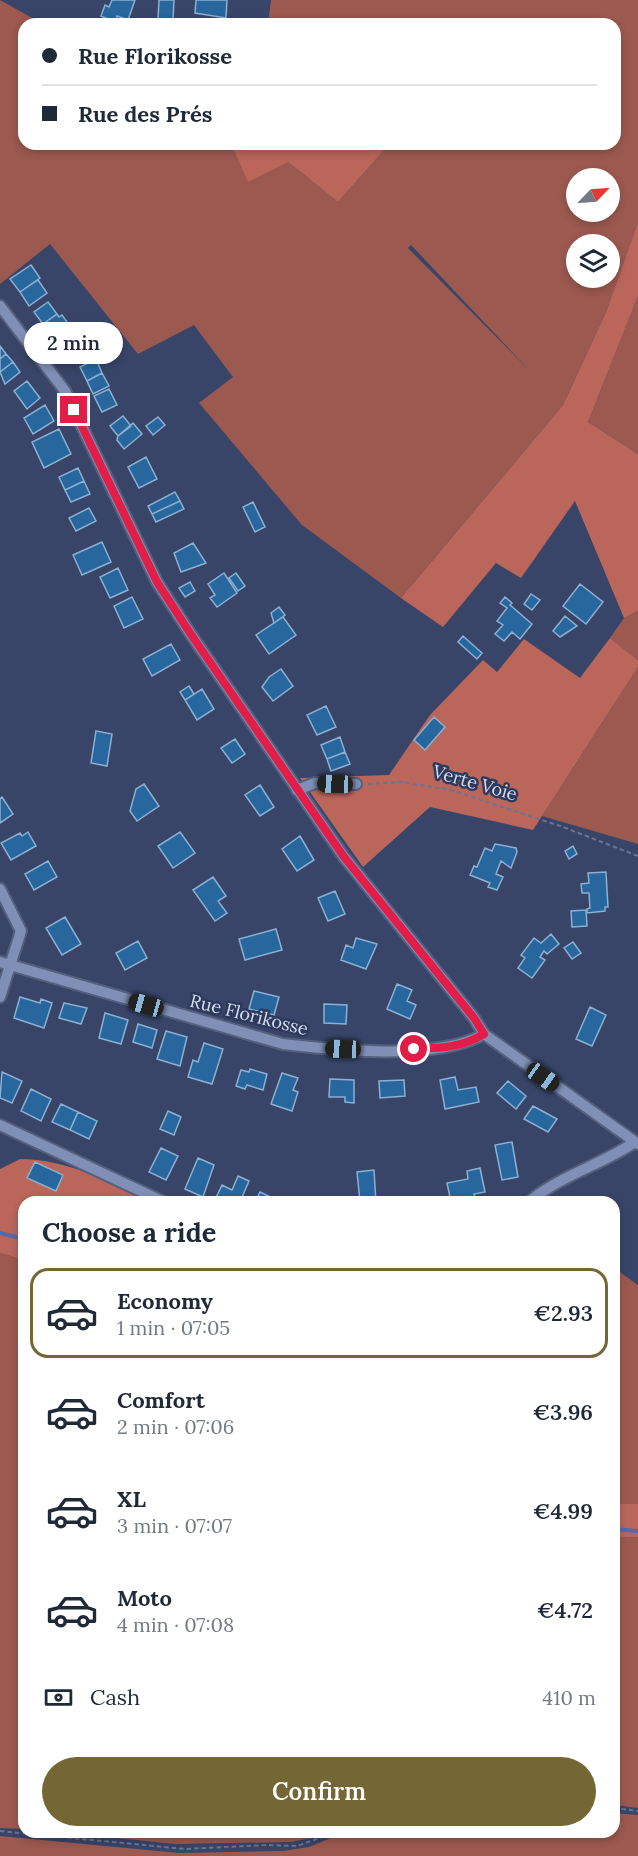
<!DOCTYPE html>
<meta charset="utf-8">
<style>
:root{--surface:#fff;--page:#f6f6f7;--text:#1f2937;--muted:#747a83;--line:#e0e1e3;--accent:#746635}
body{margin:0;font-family:Lora,serif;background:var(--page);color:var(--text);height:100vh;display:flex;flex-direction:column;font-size:22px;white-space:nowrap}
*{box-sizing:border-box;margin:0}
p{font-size:20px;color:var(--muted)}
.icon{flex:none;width:33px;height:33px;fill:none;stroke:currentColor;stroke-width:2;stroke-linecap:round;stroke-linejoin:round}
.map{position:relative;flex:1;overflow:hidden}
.sheet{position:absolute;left:18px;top:1196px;width:602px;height:642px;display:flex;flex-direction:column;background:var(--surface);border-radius:18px;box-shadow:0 3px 9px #0003}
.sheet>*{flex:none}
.top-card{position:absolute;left:18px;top:18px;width:603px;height:132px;border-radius:18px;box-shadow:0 3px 9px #0003;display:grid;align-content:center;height:132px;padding:0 24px;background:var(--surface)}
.needle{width:39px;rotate:65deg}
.tools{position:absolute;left:566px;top:168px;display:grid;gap:12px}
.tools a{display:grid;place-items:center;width:54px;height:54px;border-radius:50%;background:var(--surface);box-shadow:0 3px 9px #0003;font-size:30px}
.end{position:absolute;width:27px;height:27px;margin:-14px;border:8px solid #e11d48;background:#fff;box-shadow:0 0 0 3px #fff}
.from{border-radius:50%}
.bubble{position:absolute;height:42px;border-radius:21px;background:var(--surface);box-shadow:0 3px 9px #0003;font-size:20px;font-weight:600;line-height:42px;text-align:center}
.car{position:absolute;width:18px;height:36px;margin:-18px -9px;border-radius:8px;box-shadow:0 0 4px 2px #0007;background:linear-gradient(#222 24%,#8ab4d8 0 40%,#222 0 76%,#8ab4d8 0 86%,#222 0)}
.top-card b{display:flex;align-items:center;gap:21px;height:57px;font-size:22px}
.top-card b+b{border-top:2px solid var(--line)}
.top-card i{width:15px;height:15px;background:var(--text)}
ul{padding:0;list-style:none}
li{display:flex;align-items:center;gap:18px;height:90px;margin:0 12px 9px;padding:0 12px;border:3px solid transparent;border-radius:18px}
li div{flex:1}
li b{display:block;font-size:22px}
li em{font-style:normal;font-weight:600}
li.active{border-color:var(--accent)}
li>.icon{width:54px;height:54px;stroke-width:1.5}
h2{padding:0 24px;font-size:27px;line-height:72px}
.pay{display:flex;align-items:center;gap:15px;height:66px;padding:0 24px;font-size:22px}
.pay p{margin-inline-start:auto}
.cta{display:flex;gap:12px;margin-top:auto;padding:12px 24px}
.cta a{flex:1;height:69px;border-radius:36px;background:var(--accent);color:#fff;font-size:24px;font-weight:600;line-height:69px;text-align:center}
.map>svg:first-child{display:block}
.green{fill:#9c5950;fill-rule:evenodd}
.forest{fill:#ba665b}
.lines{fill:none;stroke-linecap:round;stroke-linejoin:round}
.stream{stroke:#536aad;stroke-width:4}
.building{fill:#27679e;stroke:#8dafd1;stroke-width:1.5}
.minor-casing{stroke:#55607e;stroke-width:14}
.path{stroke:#697593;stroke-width:2;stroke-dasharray:4.5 3;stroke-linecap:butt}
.minor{stroke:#7f8fb6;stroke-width:10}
.route{stroke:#e11d48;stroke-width:8}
.labels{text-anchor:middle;stroke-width:5;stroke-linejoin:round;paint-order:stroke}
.street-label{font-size:18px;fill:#d3dbf1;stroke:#2e3a5c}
</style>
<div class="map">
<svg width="638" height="1856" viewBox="0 0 638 1856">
<rect width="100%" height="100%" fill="#384568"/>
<path class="green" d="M0 0 43 24H24V144H239L234 150 288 162 338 202 385 149 386 144H615V24H268L271 0H638V222L606 312 563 405 401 598 302 525 199 403 233 377 194 325 138 354 50 244 0 284ZM576 178H609V212H576ZM576 244H609V278H576ZM411 245 531 372 408 248Z
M638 296V454L588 422Z
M638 611V660L610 638 624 618Z
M638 667V844L542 816Z
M0 1253 24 1260V1829L0 1828Z
M614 1268 638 1285V1504H614Z
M638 1537V1808L614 1805V1538Z
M614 1813 638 1815V1856H0V1836L179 1853 283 1851 309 1847 345 1832H614Z
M58 1832H326L317 1837 291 1842 175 1844Z"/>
<path class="forest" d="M239 144H386V148L338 202 288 162 248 182 234 150Z
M638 222V296L588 422 638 454V611L624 618 575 501 521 578 496 563 443 627 401 598 563 405 606 312Z
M610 638 638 660V667L533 830 430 807 363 867 300 778 389 775 430 715 483 660 497 672 524 639 580 678Z
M20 1159C67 1159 110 1182 151 1201L24 1202V1260L0 1253V1169Z
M614 1504H638V1537L614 1538Z"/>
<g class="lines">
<path class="stream" d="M0 1233 24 1239
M614 1529 638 1531"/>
</g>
<path class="building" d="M112 0H135L128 20 117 16 115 22 101 16 105 5 109 7Z
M159 0H174L173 20 158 19Z
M196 0H227L226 18 195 13Z
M31 265 40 278 20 292 10 279Z
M38 280 47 293 29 306 20 292Z
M48 302 57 314 43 324 34 312Z
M57 314 59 317 62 315 72 329 55 341 43 324Z
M73 334 85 350 73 360 61 343Z
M0 346 6 354 0 359Z
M6 354 13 362 0 372V359Z
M96 359 102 373 87 381 80 367Z
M13 362 20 372 5 384 0 372Z
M102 373 109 386 93 394 87 381Z
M27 381 40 398 27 409 14 391Z
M109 389 117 405 102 412 94 396Z
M45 405 54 421 33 434 24 418Z
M123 416 131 426 118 436 110 426Z
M158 417 165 425 153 435 146 426Z
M133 423 142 434 124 449 117 440 118 436Z
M59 429 71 454 44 468 32 442Z
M146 457 157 479 139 488 128 467Z
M78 468 84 481 65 490 59 477Z
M84 481 90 494 71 502 65 490Z
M175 492 180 501 152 514 148 506Z
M180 501 184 509 156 522 152 514Z
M253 502 265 527 255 532 243 507Z
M89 508 96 521 76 531 69 518Z
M102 542 111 562 82 575 73 555Z
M193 543 206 563 181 572 174 553Z
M118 568 128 590 110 598 100 577Z
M224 573 237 593 217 607 210 598 215 595 208 584Z
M236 573 245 586 238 591 229 578Z
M190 582 195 591 185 597 179 588Z
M580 584 603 602 586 624 563 606Z
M531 594 540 600 532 610 524 604Z
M132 597 143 619 124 628 114 606Z
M505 597 512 603 510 605 532 624 520 639 512 632 504 641 495 634 503 625 497 621 507 608 500 603Z
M279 607 285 615 274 623 271 613Z
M565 616 577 626 560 637 553 631Z
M283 617 296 635 269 654 256 635Z
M463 636 482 653 477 659 458 642Z
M171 644 180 660 152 676 143 659Z
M281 669 293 686 273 701 262 687 269 677Z
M189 686 194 694 185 700 180 692Z
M202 689 214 709 197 720 185 700Z
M326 706 336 727 317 735 307 715Z
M434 717 445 727 425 750 414 740Z
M96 731 112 734 107 766 91 763Z
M340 737 345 752 327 759 321 745Z
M235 739 245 754 232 763 221 748Z
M345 752 350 764 331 771 327 759Z
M144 784 159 806 137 821 130 811 136 789Z
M260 785 274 807 260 816 245 795Z
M2 797 13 814 0 823V799Z
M28 832 36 846 11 860 1 843 20 833 22 836Z
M180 832 195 853 173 868 158 846Z
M300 836 314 860 297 871 282 849Z
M495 844 516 848 517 852 511 868 501 861 496 874 503 877 497 890 488 887 490 883 470 875 474 866 477 867 485 848 492 851Z
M573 846 577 854 569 859 565 851Z
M48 861 57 877 34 890 25 874Z
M606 872 608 907H605V911L587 913V909L590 908 589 893H582L581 884 589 883 588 873Z
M213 877 226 896 218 901 227 913 215 921 193 890Z
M335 891 345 914 328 921 318 898Z
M586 910 587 926 572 927 571 911Z
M65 917 81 944 62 955 46 928Z
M276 929 282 950 245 960 239 939Z
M551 934 559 944 547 954 544 951 540 957 545 960 532 978 518 968 525 958 521 955 534 938 541 943Z
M356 938 377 944 366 969 341 960 346 945 353 948Z
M138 941 147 958 125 970 116 953Z
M573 942 581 953 572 959 564 948Z
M397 984 412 990 407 1001 416 1005 410 1019 387 1009Z
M254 991 279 997 274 1015 249 1009Z
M20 997 40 1003 41 999 52 1003 44 1028 14 1018Z
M64 1003 87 1008 81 1024 59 1018Z
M324 1004 347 1005 346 1024 324 1023Z
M590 1007 606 1015 592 1046 576 1039Z
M105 1013 128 1020 121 1044 99 1038Z
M138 1024 157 1030 152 1048 133 1042Z
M166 1031 187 1037 180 1066 157 1059Z
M204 1043 223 1049 212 1084 188 1077 193 1060 198 1062Z
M250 1069 267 1074 263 1090 247 1085 245 1089 236 1086 241 1070 249 1072Z
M2 1072 22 1081 12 1103 0 1098Z
M282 1073 298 1078 293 1090 298 1092 292 1111 271 1104Z
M455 1077 458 1090 476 1087 479 1102 445 1109 440 1080Z
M330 1079 354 1080V1103L345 1102V1097H329Z
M404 1080 405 1096 380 1098 379 1081Z
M508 1081 526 1096 516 1109 497 1093Z
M31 1089 51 1099 41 1121 21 1111Z
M61 1104 78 1112 70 1130 52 1122Z
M533 1106 557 1119 548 1132 524 1119Z
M168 1111 181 1117 174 1135 160 1129Z
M78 1112 97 1121 89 1139 70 1130Z
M512 1142 518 1177 502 1180 495 1145Z
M161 1148 178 1156 166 1180 149 1172Z
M198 1158 214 1165 203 1197 185 1189Z
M35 1162 63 1175 56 1191 27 1178Z
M480 1168 485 1192 474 1194 476 1200 451 1202 447 1183 468 1179 467 1171Z
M374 1170 376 1202H360L357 1172Z
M238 1176 249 1181 240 1202H214L222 1185 232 1190Z
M260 1192 279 1201V1202H255Z"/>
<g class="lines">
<g class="minor-casing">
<path id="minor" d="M0 306 65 391 157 582 190 633 344 857 474 1018 484 1034 638 1144
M297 790 315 783 356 784
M0 889 21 931 0 997
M0 962 283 1044C336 1050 438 1061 484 1034
M0 1125 164 1202
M529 1202C561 1175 601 1165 635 1142"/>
</g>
<path class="path" d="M368 784 402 782 451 790 563 827 638 856
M614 1808 638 1811
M0 1831 185 1849 267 1845 297 1846 336 1832"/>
<use href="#minor" class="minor"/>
</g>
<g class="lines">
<path class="route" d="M74 410 157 582 190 633 344 857 474 1018 484 1034C461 1048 440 1048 414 1049"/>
</g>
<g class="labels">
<g class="street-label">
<text transform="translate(475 783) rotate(16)" y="6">Verte Voie</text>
<text transform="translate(249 1015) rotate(14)" y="6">Rue Florikosse</text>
</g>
</g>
</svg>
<div class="tools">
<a><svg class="needle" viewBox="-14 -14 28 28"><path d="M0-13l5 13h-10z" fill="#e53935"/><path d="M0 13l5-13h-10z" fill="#747a83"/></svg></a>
<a><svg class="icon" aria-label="layers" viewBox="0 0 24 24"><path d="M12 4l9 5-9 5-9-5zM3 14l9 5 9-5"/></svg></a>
</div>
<i class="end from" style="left:414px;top:1049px"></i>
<i class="end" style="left:74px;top:410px"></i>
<div class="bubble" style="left:24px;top:322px;width:99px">2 min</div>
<i class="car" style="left:335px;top:784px;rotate:272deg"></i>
<i class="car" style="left:146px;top:1005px;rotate:286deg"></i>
<i class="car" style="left:343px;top:1049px;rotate:272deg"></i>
<i class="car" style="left:543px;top:1077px;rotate:125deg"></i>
<div class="top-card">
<b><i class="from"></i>Rue Florikosse</b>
<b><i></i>Rue des Prés</b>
</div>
<section class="sheet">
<h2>Choose a ride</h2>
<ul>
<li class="active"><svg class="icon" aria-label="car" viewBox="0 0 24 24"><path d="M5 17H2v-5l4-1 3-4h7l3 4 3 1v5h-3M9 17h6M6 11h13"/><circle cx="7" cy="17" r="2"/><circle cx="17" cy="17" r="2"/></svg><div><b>Economy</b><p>1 min · 07:05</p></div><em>€2.93</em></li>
<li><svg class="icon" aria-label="car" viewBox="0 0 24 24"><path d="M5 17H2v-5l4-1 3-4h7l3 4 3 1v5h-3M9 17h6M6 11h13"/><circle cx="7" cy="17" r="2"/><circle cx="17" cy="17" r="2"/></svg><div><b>Comfort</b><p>2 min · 07:06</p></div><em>€3.96</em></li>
<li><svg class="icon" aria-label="car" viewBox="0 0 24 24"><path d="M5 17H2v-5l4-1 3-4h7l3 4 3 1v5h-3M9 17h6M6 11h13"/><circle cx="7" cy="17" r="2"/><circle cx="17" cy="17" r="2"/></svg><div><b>XL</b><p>3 min · 07:07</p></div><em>€4.99</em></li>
<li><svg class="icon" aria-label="car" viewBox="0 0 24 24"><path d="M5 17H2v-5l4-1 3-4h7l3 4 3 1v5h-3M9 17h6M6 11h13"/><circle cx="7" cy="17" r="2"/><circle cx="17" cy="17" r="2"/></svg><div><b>Moto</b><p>4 min · 07:08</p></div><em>€4.72</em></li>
</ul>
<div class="pay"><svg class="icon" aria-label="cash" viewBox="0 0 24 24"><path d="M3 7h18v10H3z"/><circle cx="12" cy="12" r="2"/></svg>Cash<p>410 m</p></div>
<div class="cta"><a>Confirm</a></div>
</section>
</div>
